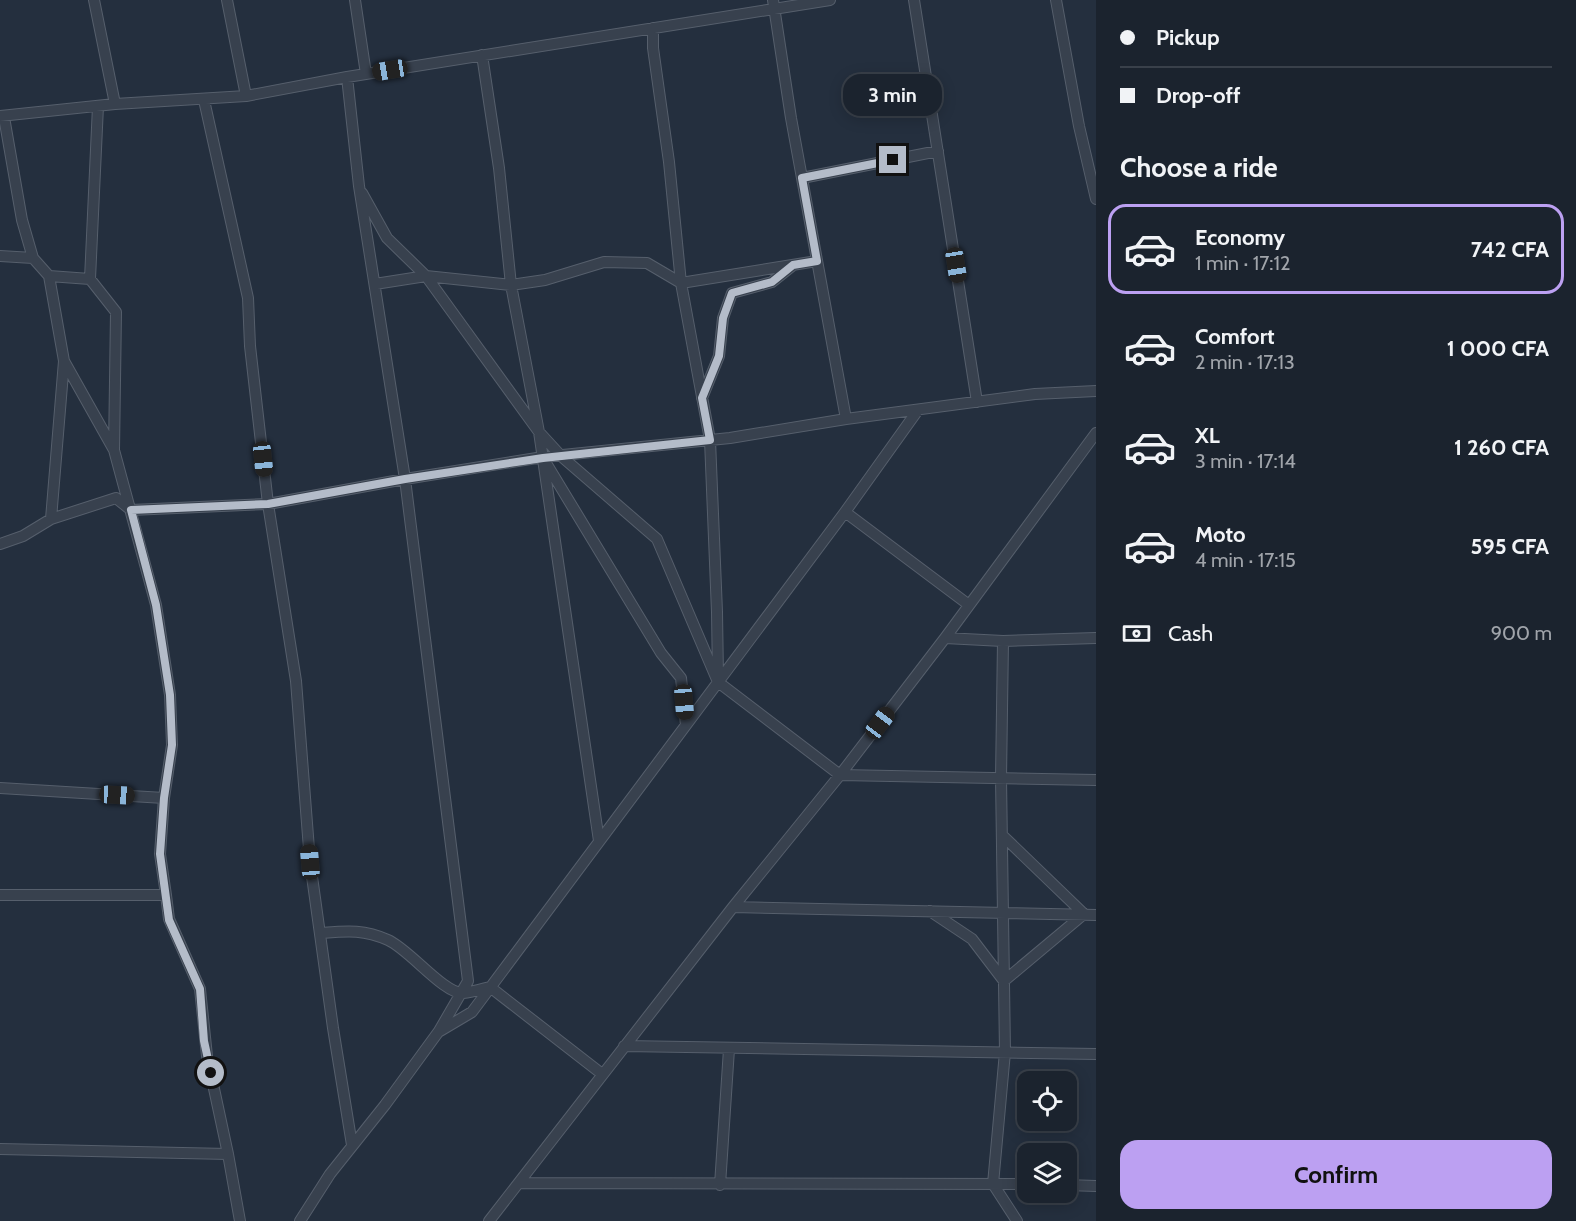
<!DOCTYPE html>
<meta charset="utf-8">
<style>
:root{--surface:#1b232e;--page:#282f3a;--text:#f1f3f6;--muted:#a0a4aa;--line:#39404a;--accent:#bca0f2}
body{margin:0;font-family:Cabin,sans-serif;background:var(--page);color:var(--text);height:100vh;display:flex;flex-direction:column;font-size:22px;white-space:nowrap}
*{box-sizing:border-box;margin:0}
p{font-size:20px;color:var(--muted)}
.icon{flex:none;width:33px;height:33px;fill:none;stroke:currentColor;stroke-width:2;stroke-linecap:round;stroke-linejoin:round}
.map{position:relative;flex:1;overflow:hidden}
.details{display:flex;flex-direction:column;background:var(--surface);width:480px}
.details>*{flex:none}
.guide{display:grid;align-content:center;height:132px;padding:0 24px;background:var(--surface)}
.fabs{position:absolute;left:1017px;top:1071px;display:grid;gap:12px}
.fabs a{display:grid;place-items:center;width:60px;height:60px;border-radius:12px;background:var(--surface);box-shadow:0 3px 15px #0003,0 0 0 2px var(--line);font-size:30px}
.end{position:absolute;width:27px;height:27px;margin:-14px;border:8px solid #b4bcc9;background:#111;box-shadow:0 0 0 3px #111}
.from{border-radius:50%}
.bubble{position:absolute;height:42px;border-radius:18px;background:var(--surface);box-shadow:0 3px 15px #0003,0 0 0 2px var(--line);font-size:20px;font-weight:700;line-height:42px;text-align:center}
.car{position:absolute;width:18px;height:36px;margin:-18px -9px;border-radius:8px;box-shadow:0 0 4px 2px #0007;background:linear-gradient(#222 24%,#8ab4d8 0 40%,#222 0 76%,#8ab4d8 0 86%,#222 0)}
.guide b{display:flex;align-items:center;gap:21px;height:57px;font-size:22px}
.guide b+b{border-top:2px solid var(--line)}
.guide i{width:15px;height:15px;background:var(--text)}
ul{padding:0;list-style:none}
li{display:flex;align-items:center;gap:18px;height:90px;margin:0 12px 9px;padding:0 12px;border:3px solid transparent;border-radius:18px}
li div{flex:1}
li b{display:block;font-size:22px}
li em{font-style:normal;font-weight:700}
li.active{border-color:var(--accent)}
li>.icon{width:54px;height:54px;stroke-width:1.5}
h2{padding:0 24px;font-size:27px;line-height:72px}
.pay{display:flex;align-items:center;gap:15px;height:66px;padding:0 24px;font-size:22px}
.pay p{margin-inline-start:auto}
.action{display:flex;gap:12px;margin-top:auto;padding:12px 24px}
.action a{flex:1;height:69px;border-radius:18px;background:var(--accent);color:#111;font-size:24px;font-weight:700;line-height:69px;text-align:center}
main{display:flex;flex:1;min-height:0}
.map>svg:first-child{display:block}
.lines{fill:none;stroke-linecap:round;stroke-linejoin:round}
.minor-casing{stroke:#565f6c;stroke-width:12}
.minor{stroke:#38414e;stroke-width:10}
.route{stroke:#b4bcc9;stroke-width:8}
</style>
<main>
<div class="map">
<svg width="1096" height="1221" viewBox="0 0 1096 1221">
<rect width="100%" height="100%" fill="#242f3e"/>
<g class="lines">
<g class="minor-casing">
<path id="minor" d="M94 0 115 104
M227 0 246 96
M355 0 366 74
M773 0 791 118 846 419
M914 0 977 402
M1056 0 1079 126 1096 199
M653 28V48L669 162 681 283 710 440 717 612 718 677
M482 55 499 168 511 285 539 432 599 841
M204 100 248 298 250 346 268 504 296 681 310 862 333 1028 352 1145
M0 116 115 104 246 96 347 77 830 0
M4 117 22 220 33 258 49 276 64 361 51 519
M802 178 938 151
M362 193 387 238 426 276 539 432 561 456 657 539 718 682 840 775 1096 780
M0 256 33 258
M49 276 90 279 98 106
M90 279 116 312 114 450
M375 284 426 276 511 285 545 280 604 262 647 263 681 283 817 261
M64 361 114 450 156 605 170 695 172 745 164 798 160 854 166 895 169 919 200 989 207 1056 228 1154 240 1221
M702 398 719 356 723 318 732 293 772 282 792 266
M546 463 661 653 681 678 686 725
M845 512 969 605
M0 544 23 536 51 519 116 498 131 510 268 504 405 479 543 457 730 438 846 419 1035 394 1096 391
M945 638 1003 641 1096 638
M1003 641 1001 778 1005 1052 993 1184 1017 1221
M0 788 164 798
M0 895H166
M733 907 1096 915
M930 911 972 939 1004 981 1084 914 1002 835
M320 933C347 931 363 929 388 940 409 949 444 994 463 993 472 992 482 989 490 987L602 1074
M440 1031 472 1012 845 512 918 410
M624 1046 1096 1054
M0 1149 228 1154
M519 1183 1028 1184
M720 1185 729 1049
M1066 1185 1096 1186
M300 1221 330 1174 385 1105 439 1031 468 981 405 479 359 186 347 77
M489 1221 733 907 840 775 945 638 1096 433"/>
</g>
<use href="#minor" class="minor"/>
</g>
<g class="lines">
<path class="route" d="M211 1073 204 1041 200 989 169 920 160 854 164 798 172 745 170 695 156 605 131 510 268 504 405 479 543 458 710 440 702 398 719 356 723 318 732 293 772 282 793 265 817 261 802 178 893 160"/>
</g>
</svg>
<div class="fabs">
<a><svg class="icon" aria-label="locate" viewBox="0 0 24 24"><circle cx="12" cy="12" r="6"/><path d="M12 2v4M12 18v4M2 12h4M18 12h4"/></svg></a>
<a><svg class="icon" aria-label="layers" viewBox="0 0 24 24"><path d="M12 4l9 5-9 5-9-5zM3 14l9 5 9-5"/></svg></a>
</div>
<i class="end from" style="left:211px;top:1073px"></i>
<i class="end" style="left:893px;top:160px"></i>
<div class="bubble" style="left:843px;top:74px;width:99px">3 min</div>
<i class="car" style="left:390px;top:70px;rotate:261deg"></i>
<i class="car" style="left:956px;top:265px;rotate:171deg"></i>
<i class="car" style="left:263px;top:459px;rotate:174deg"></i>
<i class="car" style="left:684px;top:702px;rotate:175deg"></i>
<i class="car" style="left:880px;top:723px;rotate:37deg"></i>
<i class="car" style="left:117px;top:795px;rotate:93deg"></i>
<i class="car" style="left:310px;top:862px;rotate:355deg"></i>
</div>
<section class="details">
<div class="guide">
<b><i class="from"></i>Pickup</b>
<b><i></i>Drop-off</b>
</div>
<h2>Choose a ride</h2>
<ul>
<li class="active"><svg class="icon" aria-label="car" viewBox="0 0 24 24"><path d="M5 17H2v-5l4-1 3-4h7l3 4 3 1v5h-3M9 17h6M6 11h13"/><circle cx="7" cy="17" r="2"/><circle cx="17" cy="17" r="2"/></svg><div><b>Economy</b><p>1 min · 17:12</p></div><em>742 CFA</em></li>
<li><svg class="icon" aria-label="car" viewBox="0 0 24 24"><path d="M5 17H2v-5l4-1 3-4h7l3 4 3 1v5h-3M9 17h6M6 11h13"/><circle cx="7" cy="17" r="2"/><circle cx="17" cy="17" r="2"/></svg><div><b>Comfort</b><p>2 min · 17:13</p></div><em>1 000 CFA</em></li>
<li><svg class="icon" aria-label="car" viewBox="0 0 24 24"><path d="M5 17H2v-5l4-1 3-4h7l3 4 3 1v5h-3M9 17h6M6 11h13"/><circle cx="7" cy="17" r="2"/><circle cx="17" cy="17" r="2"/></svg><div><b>XL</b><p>3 min · 17:14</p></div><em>1 260 CFA</em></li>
<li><svg class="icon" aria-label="car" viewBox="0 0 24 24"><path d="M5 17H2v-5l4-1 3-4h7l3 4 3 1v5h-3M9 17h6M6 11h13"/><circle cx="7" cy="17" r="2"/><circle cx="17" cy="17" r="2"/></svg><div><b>Moto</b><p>4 min · 17:15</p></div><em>595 CFA</em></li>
</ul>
<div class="pay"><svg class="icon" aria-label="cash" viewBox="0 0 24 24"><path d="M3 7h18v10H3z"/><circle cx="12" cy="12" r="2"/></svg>Cash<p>900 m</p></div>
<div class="action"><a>Confirm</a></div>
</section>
</main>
